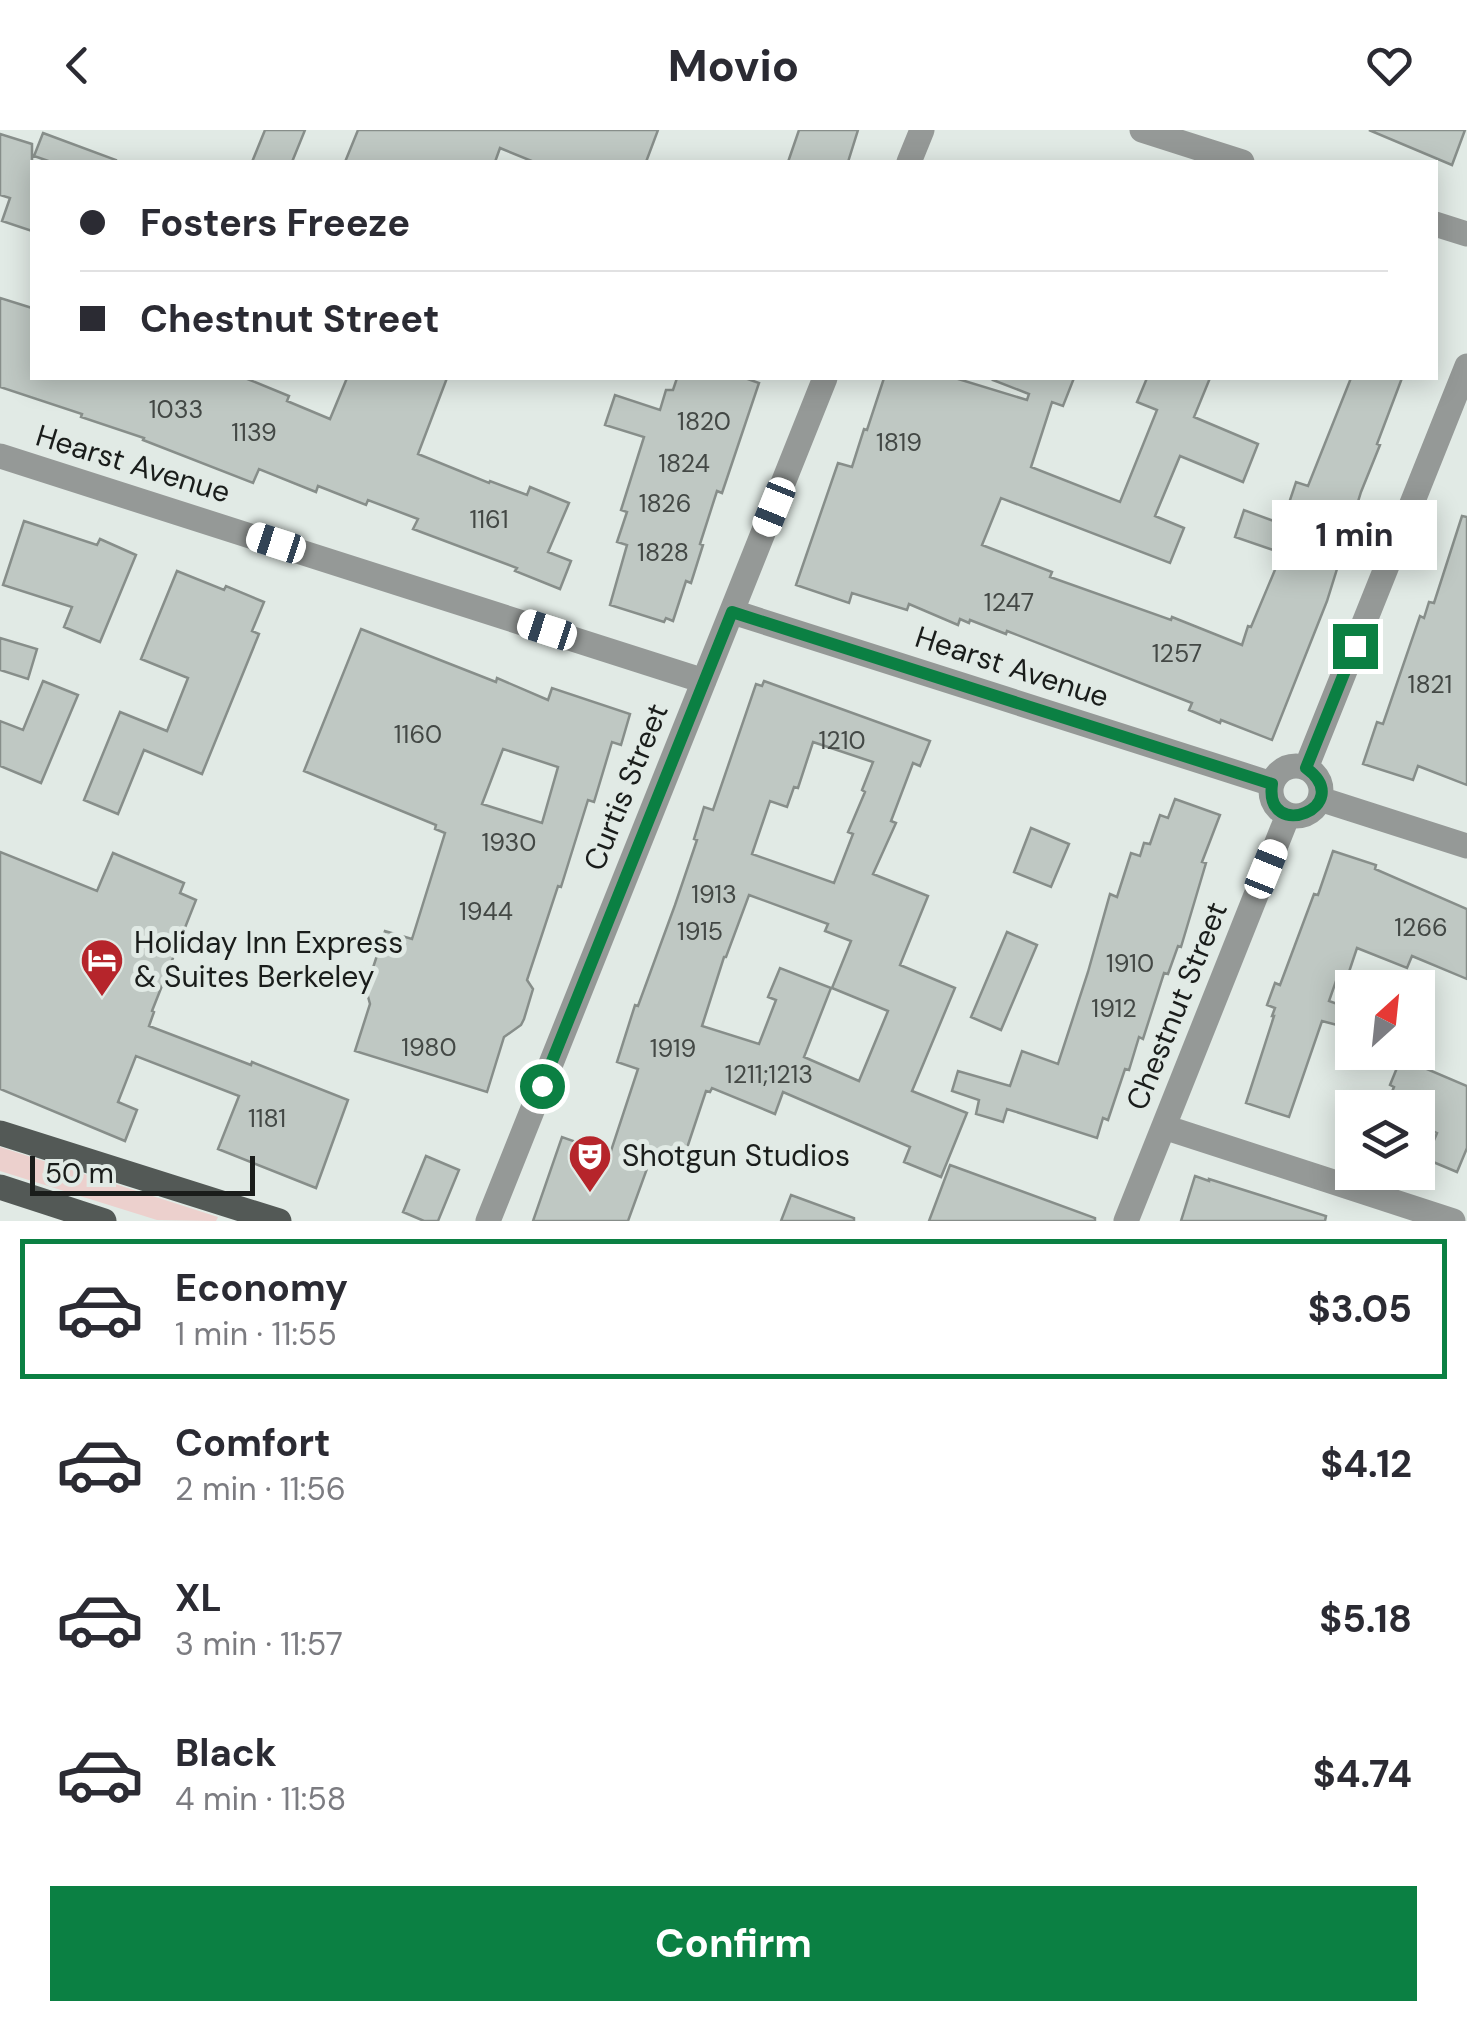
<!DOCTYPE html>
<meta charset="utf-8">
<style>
:root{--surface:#fff;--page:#f7f7f7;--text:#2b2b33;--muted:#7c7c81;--line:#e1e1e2;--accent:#0b8043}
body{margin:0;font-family:"DM Sans",sans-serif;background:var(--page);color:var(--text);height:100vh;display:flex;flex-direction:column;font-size:38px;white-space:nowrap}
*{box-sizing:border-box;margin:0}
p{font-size:32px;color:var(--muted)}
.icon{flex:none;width:55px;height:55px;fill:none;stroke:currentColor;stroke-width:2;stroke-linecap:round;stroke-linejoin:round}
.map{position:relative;height:1091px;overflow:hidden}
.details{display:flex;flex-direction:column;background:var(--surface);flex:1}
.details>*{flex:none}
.guide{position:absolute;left:30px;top:30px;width:1408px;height:220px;border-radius:0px;box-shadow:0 5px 25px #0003;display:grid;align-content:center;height:220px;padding:0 50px;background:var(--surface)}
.needle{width:65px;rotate:27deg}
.tools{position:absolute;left:1335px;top:840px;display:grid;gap:20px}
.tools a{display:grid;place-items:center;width:100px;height:100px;border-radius:0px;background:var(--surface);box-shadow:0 5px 25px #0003;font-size:50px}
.scale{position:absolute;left:30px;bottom:25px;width:225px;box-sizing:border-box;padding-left:10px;border:5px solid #1a1d1b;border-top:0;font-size:28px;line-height:35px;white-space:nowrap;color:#1a1d1b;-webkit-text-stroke:8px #e1eae5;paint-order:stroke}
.end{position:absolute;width:45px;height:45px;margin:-22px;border:12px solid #0b8043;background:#fff;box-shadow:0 0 0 5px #fff}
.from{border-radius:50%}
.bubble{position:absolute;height:70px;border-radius:0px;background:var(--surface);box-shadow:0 5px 25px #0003;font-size:32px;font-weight:700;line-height:70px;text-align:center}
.car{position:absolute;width:30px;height:60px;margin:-30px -15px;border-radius:12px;box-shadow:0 0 8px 2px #0007;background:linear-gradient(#fff 24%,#345 0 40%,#fff 0 76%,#345 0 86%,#fff 0)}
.guide b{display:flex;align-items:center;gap:35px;height:95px;font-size:38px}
.guide b+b{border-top:2px solid var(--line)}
.guide i{width:25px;height:25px;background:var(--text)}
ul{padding:18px 0 0;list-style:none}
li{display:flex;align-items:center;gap:30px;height:140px;margin:0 20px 15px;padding:0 30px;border:5px solid transparent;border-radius:0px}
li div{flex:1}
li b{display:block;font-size:38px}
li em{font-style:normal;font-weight:700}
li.current{border-color:var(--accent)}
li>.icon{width:90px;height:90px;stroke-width:1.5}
.cta{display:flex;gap:20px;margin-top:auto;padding:20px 50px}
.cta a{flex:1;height:115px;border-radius:0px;background:var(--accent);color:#fff;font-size:40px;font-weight:700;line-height:115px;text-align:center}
header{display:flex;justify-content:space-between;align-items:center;height:130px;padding:0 50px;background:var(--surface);font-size:45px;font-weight:700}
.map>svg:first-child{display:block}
.green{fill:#ecd0cd}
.building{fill:#bfc8c3;stroke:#878e8a;stroke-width:2.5;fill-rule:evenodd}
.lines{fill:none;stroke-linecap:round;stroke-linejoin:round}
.minor{stroke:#959997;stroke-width:25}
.major{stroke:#535956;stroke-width:25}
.route{stroke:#0b8043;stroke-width:12}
.labels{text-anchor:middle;stroke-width:10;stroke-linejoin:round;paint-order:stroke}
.number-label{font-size:25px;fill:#434845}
.street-label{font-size:30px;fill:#1a1d1b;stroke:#e1eae5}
.poi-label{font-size:30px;fill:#1a1d1b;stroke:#e1eae5;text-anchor:start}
</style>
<header><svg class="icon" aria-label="back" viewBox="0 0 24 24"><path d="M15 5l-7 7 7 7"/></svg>Movio<svg class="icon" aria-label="heart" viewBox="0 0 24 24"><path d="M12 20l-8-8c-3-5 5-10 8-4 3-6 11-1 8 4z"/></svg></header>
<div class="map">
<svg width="1467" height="1091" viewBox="0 0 1467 1091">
<rect width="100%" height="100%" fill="#e1eae5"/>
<path class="green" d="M0 1017 218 1087 216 1091 157 1090 0 1041Z"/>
<path class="building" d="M265 0H305L292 32H252Z
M358 0H658L646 32H534L500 18 495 32H345Z
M799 0H858L848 32H788Z
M1369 0H1465L1452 35Z
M43 3 116 30V32H51L34 26Z
M0 4 32 14V101L2 91 10 68 0 65Z
M0 168 32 178V248H245L289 266 287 271 330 289 347 248H447L418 324 489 353 490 351 527 365 530 357 569 373 548 422 571 431 560 459 515 441 517 438 413 399 418 389 368 370 366 375 318 356 316 362 259 339 253 353 143 310 144 308 81 287 82 284 0 257Z
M677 248H745L759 253 722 363 717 361 700 414 703 415 691 453 686 451 673 491 666 488 664 492 610 475 627 415 617 412 627 382 621 380 644 307 605 295 615 265 660 280 666 260H673Z
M884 248H955L1027 270 1029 264 993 250 994 248H1074L1063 276 1052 272 1031 337 1120 372 1157 280 1137 272 1147 248H1210L1194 287 1258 314 1243 352 1180 326 1155 386 1184 398 1170 433 1001 368 982 415 1052 442 1050 447 1171 490 1172 487 1242 515 1248 496 1251 497 1282 423 1235 407 1244 380 1282 394 1296 352 1308 356 1351 248H1402L1377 314 1380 315 1361 362 1327 471 1272 610 1221 590 1220 593 1189 580 1192 573 1007 501 1006 504 970 490 969 493 960 489 958 495 909 474 907 480 852 463 849 473 796 455 838 333 852 337 864 299 867 300Z
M1462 386 1467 387V655L1418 636 1413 650 1363 634 1377 592 1383 594 1420 486 1424 488 1429 472 1434 473Z
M24 391 97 415 100 409 136 425 100 512 64 497 72 477 3 455Z
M177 441 224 460 226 456 264 472 252 501 259 504 202 644 144 620 118 684 84 670 120 582 167 601 188 548 141 529Z
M361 499 496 552 497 548 548 570 552 558 630 584 621 615 612 612 594 672 588 670 561 757 558 756 527 850 533 859 524 889 521 895 504 907 487 962 355 921 370 874 366 859 385 801 412 809 445 703 435 699 436 695 304 641ZM503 619 558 637 542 693 482 674Z
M0 508 37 519 28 549 0 540Z
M43 551 78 565 41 653 0 636V591L23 600Z
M764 551 930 611 920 636 913 633 891 691 896 693 873 744 928 766 900 835 955 858 912 961 967 983 941 1047 904 1032 910 1017 783 962 775 984 712 958 710 962 706 961 682 1033 653 1022 628 1091H533L562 1007 610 1024 638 939 617 932 635 875 638 876 675 775 697 710 694 709 704 677 713 680 756 554 762 556ZM813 612 873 632 862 660 865 662 848 702 853 704 834 753 752 724 770 671 787 677 794 657 798 658ZM749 765 828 794 825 801 851 811 832 858 888 881 859 951 804 927 831 858 780 838 768 867 776 870 759 914 702 896 724 827H726Z
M1175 669 1220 685 1202 732 1206 733 1181 817 1178 816 1168 844 1164 843 1143 909 1139 907 1129 940 1125 939 1108 990 1103 988 1097 1008 1007 979 1003 992 976 984 979 970 952 961 958 941 1010 956 1022 921 1058 934 1088 842 1110 764 1117 767 1131 723 1140 726 1144 713 1150 714 1160 685 1168 688Z
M1031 698 1069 714 1051 757 1014 742Z
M1333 721 1376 735 1375 739 1467 779V849L1412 826 1407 838 1357 818 1345 854 1336 851 1329 871 1343 876 1337 895 1322 891 1289 987 1246 973 1274 886H1272L1275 878 1267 875 1275 853 1280 855 1314 764 1318 765Z
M0 722 97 761 113 723 184 753 180 763 196 770 152 881 154 882 149 896 251 935 252 932 348 970 316 1058 218 1019 239 966 136 926 118 972 137 980 125 1011 0 959Z
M1007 802 1037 815 1001 900 971 887Z
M1401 928 1467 956V1018L1457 1042 1426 1029 1437 1003 1418 994V978H1385L1394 957 1390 955Z
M426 1026 459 1040 438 1091H424L403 1082Z
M950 1035 1095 1088V1091H929Z
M1195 1046 1209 1051V1049L1326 1086 1325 1091H1181Z
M791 1065 854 1088V1091H781Z"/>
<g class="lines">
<path class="minor" d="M1142 0 1242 32
M909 32 922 0
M1435 94 1467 104
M0 326 704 551
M733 482 1272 654
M1271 661a25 25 0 1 1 50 0a25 25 0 1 1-50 0Z
M1306 638 1467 236
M1320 669 1467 716
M1164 997 1453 1091
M488 1091 825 248
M1126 1091 1288 685"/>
<path class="major" d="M0 1003 279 1091
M0 1057 104 1091"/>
</g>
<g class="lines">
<path class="route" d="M542 956 732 482 1272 654C1264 714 1358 676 1306 638L1355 516"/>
</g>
<defs>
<g id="hotel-pin" transform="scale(2.25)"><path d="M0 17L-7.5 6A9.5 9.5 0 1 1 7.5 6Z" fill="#b6252b" stroke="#e1eae5"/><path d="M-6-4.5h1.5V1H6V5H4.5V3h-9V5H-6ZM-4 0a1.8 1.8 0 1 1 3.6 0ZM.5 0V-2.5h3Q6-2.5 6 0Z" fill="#fff"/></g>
<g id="theatre-pin" transform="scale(2.25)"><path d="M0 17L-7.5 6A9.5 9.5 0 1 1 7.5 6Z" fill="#b6252b" stroke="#e1eae5"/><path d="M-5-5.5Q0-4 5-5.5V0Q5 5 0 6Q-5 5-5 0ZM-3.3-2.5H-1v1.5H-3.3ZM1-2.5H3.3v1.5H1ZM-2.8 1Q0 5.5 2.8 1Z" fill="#fff"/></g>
</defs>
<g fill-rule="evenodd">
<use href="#hotel-pin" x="102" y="830"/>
<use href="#theatre-pin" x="590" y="1026"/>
</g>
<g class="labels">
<g class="number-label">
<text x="176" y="288">1033</text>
<text x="704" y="300">1820</text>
<text x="254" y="311">1139</text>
<text x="899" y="321">1819</text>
<text x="684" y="342">1824</text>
<text x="665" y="382">1826</text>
<text x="489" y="398">1161</text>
<text x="663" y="431">1828</text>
<text x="1009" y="481">1247</text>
<text x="1177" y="532">1257</text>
<text x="1430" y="563">1821</text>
<text x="418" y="613">1160</text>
<text x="842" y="619">1210</text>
<text x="509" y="721">1930</text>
<text x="714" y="773">1913</text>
<text x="486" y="790">1944</text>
<text x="1421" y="806">1266</text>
<text x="700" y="810">1915</text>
<text x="1130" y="842">1910</text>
<text x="1114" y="887">1912</text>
<text x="429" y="926">1980</text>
<text x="673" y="927">1919</text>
<text x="769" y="953">1211;1213</text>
<text x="267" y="997">1181</text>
</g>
<g class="street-label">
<text transform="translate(133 334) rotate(17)" y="10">Hearst Avenue</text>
<text transform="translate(1012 537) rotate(18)" y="10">Hearst Avenue</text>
<text transform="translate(626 657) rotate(-68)" y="10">Curtis Street</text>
<text transform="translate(1177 876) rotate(-68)" y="10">Chestnut Street</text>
</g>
<g class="poi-label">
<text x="134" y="823">Holiday Inn Express<tspan x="134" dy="34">&amp; Suites Berkeley</tspan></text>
<text x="622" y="1036">Shotgun Studios</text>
</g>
</g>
</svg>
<div class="tools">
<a><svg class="needle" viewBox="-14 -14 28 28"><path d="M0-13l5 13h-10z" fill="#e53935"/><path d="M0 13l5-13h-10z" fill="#7c7c81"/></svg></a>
<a><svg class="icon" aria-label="layers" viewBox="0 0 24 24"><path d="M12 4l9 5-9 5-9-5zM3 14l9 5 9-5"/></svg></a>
</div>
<div class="scale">50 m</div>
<i class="end from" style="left:542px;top:956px"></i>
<i class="end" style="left:1355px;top:516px"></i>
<div class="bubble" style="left:1272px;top:370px;width:165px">1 min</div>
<i class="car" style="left:774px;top:377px;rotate:202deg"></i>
<i class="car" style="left:276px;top:413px;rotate:288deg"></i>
<i class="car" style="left:547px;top:500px;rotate:288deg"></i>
<i class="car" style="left:1266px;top:739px;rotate:22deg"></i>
<div class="guide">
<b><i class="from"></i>Fosters Freeze</b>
<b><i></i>Chestnut Street</b>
</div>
</div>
<section class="details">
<ul>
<li class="current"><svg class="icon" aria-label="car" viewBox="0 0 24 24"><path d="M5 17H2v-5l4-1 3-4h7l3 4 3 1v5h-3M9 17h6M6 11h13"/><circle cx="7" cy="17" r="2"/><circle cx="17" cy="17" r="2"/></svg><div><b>Economy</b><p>1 min · 11:55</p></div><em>$3.05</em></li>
<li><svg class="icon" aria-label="car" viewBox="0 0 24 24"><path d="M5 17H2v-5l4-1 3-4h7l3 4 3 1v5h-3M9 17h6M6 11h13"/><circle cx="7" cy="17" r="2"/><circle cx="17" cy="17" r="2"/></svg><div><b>Comfort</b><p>2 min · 11:56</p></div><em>$4.12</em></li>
<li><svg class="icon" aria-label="car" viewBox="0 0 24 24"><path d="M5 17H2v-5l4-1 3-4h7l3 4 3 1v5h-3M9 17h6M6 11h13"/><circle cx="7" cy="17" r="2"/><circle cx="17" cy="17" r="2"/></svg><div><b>XL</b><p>3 min · 11:57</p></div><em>$5.18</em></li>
<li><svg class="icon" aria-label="car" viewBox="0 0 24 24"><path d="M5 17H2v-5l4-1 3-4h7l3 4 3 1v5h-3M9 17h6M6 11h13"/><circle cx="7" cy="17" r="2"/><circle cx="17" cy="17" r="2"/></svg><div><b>Black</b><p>4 min · 11:58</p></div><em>$4.74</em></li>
</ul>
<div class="cta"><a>Confirm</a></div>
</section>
